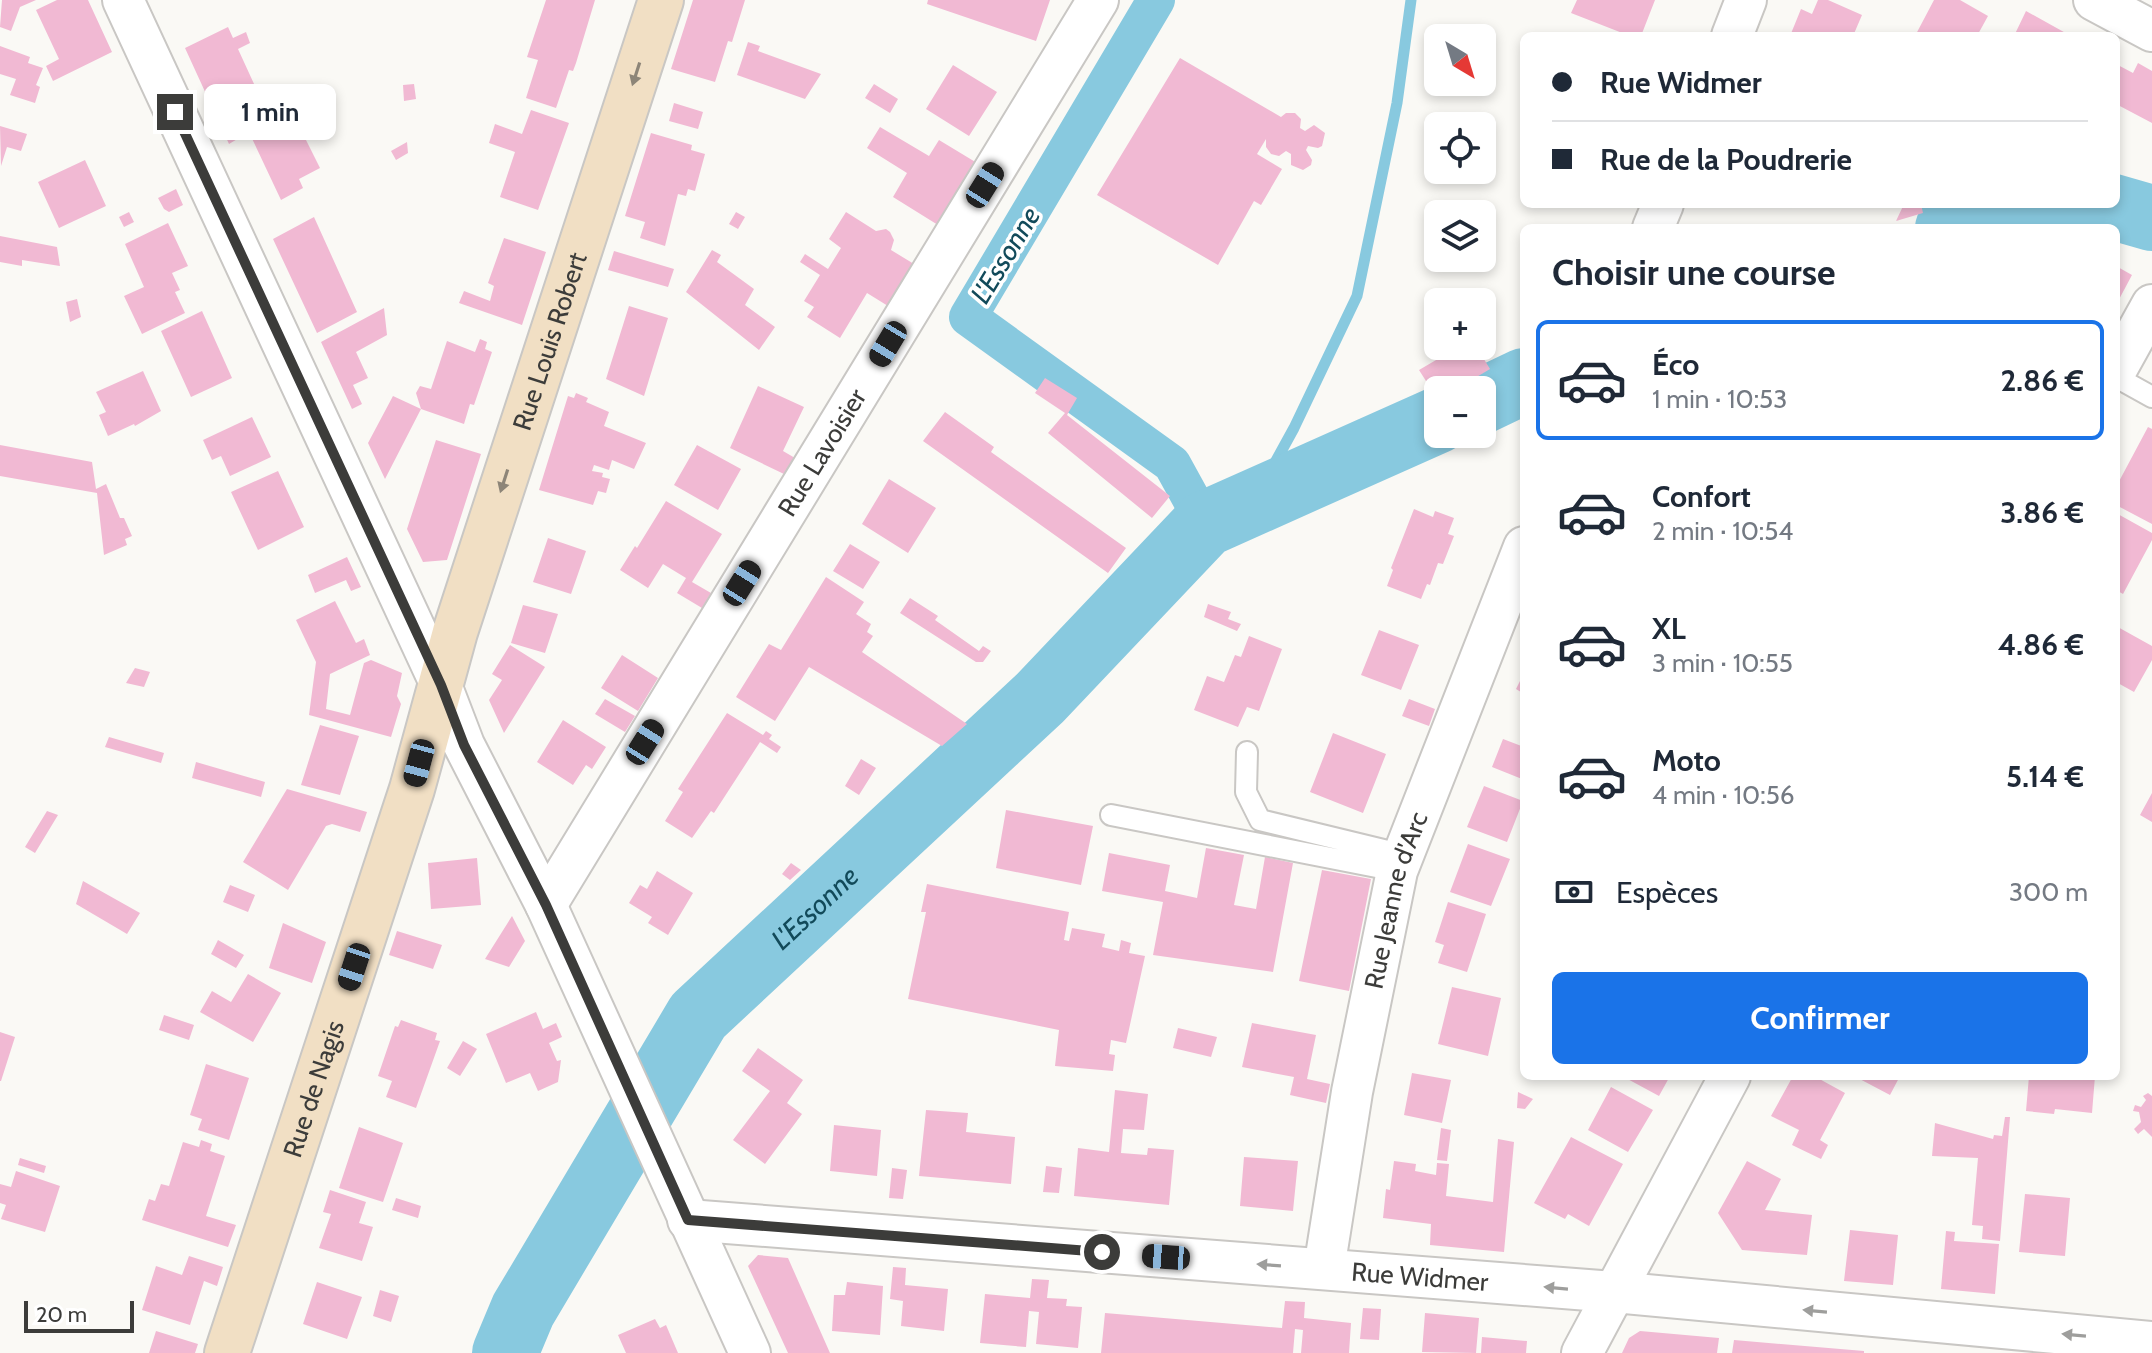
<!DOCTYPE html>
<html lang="fr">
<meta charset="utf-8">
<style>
:root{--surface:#fff;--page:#f2f2f3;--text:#1f2937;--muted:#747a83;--line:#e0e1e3;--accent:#1a73e8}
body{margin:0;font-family:Cabin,sans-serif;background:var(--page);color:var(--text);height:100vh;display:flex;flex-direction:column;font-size:30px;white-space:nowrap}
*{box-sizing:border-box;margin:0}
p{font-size:26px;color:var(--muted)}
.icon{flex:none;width:44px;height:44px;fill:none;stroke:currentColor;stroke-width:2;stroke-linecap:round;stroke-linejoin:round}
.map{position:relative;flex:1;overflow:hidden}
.drawer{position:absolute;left:1520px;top:224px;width:600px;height:856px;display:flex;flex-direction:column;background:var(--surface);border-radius:12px;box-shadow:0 4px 12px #0003}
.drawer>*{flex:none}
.banner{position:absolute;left:1520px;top:32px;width:600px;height:176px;border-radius:12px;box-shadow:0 4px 12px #0003;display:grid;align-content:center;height:176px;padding:0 32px;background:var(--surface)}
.needle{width:52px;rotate:142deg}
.controls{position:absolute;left:1424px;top:24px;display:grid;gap:16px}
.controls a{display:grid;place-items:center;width:72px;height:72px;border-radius:12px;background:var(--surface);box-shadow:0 4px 12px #0003;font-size:40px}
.scale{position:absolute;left:24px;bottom:20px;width:110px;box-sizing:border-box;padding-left:8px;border:4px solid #3c3c3a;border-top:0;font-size:22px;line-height:28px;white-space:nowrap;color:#3c3c3a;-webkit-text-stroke:6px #fff;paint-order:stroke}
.end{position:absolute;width:36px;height:36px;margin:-18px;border:10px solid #3c3c3a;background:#fff;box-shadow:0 0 0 4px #fff}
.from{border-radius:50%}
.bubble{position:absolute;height:56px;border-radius:12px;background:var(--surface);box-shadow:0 4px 12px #0003;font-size:26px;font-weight:700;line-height:56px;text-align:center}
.car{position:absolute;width:24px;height:48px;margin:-24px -12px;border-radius:10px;box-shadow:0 0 6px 2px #0007;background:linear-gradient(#222 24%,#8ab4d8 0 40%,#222 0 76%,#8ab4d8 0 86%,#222 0)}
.banner b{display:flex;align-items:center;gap:28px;height:76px;font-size:30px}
.banner b+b{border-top:2px solid var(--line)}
.banner i{width:20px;height:20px;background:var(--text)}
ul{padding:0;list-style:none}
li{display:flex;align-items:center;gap:24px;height:120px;margin:0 16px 12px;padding:0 16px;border:4px solid transparent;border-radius:12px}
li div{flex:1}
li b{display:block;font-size:30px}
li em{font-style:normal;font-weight:700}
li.selected{border-color:var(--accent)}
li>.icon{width:72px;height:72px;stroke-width:1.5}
h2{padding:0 32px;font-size:36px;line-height:96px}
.pay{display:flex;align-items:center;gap:20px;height:88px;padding:0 32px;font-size:30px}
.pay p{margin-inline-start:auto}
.primary-button{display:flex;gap:16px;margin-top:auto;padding:16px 32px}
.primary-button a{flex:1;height:92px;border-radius:12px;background:var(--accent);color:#fff;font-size:32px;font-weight:700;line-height:92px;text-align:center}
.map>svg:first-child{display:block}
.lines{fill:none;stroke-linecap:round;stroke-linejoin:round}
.stream{stroke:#88c9df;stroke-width:11}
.canal{stroke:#88c9df;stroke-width:38}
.river{stroke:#88c9df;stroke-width:66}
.building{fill:#f1b9d3}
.lane-casing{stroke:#c9c7c4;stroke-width:24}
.street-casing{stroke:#c9c7c4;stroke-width:44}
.secondary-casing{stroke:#c9c7c4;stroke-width:48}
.lane{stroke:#fff;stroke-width:20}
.street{stroke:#fff;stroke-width:40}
.secondary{stroke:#f1dfc4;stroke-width:44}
.oneway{fill:#8d8578}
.oneway2{fill:#9e9e9c}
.route{stroke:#3c3c3a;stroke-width:10}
.labels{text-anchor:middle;stroke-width:7;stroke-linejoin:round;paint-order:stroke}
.street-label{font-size:26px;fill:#3c3c3a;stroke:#fff}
.water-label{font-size:28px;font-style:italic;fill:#124a5a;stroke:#fff}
</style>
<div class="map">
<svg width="2152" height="1353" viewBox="0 0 2152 1353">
<rect width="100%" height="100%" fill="#faf9f5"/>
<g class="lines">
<path class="stream" d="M1205 524 1266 479 1294 428 1357 296 1397 103 1411 0"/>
<path class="canal" d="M1156 0 968 317 1172 464 1205 524"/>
<g class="river">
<path d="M2103 204 2152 218"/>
<path d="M1948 228 2089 204"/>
<path d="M1482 401 1524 381"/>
<path id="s1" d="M505 1353 523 1310 698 1016 1040 698 1205 524 1438 420"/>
</g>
</g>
<path class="building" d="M2 0H36L20 7 11 31 0 27Z
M57 0H88L112 52 53 81 46 66 59 59 36 10Z
M546 0H595L576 63 573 71 569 70 556 108 526 98 538 60 527 57Z
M693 0H745L732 42 728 41 715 82 671 69Z
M928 0H1050L1036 41 927 4Z
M1577 0H1655L1641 36H1630L1571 13Z
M1818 0H1828L1862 15 1853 36H1790L1801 9 1812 14Z
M1934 0H1960L1988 16 1977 36H1915Z
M2026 11 2071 36H2014Z
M228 27 233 38 246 32 250 43 238 49 271 121 291 110 320 168 299 179 303 188 281 200 249 132 229 144 185 48Z
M748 42 760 46 758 51 821 74 805 99 737 75Z
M0 46 30 57 28 63 43 68 36 85 40 87 35 103 10 95 16 79 0 74Z
M1180 58 1281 117 1286 113H1295L1301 119 1300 128 1305 131 1314 125 1325 133 1322 146 1318 148 1308 146 1306 150 1312 160 1311 165 1303 170 1291 165V154L1286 151 1279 156 1271 154 1266 147V139L1257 154 1282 169 1261 205 1254 201 1218 265 1097 195Z
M2138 63 2152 71V123L2116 104V64L2133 73Z
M953 65 997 92 969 136 926 109Z
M414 84 416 99 404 101 403 85Z
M874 84 898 99 890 113 865 98Z
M674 103 703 112 698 129 669 121Z
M531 110 569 123 538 210 500 197 515 152 489 143 495 124 522 134Z
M0 126 27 134 21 151 7 147 1 166Z
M880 127 929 156 939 140 977 163 938 225 893 197 907 173 867 148Z
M651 133 692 145 691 150 705 154 695 191 688 189 686 196 678 194 665 246 640 238 645 222 625 216Z
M407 142 408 153 396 160 391 151Z
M85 160 106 206 59 228 38 182Z
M176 189 183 205 169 212 164 209 158 198Z
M1904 204H1921L1923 213 1896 221Z
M129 212 134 222 124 227 119 217Z
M736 212 745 217 738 229 729 224Z
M846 212 876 231 886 229 890 232 894 240 891 250 914 264 888 306 867 293 840 338 807 317 814 307 804 301 820 275 800 262 805 254 828 269 841 248 829 239Z
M314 217 357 312 317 333 273 239Z
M168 223 188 266 172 273 180 290 175 292 185 313 142 334 124 296 144 287 125 244Z
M0 236 57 247 60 266 22 260V266L0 262Z
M504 238 546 252 522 325 459 303 464 291 490 301 494 286 488 283Z
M712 250 721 255 717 262 754 289 745 305 775 327 759 350 686 292Z
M614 251 674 269 668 287 608 270Z
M2116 266 2132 275 2116 305Z
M77 299 81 317 70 322 66 302Z
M629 306 668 318 644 396 606 379Z
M384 308 387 335 356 352 368 378 353 385 362 404 352 409 321 342Z
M202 311 232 378 191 397 161 331Z
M480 339 487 342 485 349 492 352 474 405 470 404 464 424 421 409 416 393 420 386 431 389 447 341 475 352Z
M1460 346H1476L1490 369 1455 390H1438V400L1419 370Z
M143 371 161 411 135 426 134 424 108 436 99 415 106 412 96 392Z
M1045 378 1077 398 1067 415 1170 496 1152 518 1048 433 1065 413 1035 393Z
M758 386 804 407 783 451 795 458 784 474 730 448Z
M576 393 588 398 586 402 609 412 604 426 646 443 634 469 612 460 609 470 594 465 592 471 603 473 602 477 610 479 606 493 598 491 593 505 539 490 568 396 574 398Z
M393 396 421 409 385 479 368 443Z
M945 412 994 447 991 452 1126 548 1108 573 923 441Z
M252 417 271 457 230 476 221 456 212 460 203 440Z
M2148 427 2152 429V524L2116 505V487Z
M436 440 481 454 447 560 423 562 407 529Z
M0 445 92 462 96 489 106 484 120 518H124L132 536 125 539 127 545 104 555 97 493 0 476Z
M697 445 741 469 718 510 674 485Z
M278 471 304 527 258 550 231 492Z
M889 479 936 508 908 553 862 524Z
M666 501 722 534 692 582 711 593 702 608 677 593 686 578 663 564 648 588 620 570 635 546 637 548Z
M1414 509 1433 517 1435 511 1454 518 1448 534 1454 536 1443 564 1438 563 1430 585 1427 584 1421 599 1387 586 1393 570 1391 568Z
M2116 513 2152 533V540L2123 594 2116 590Z
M548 538 586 551 571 594 533 582Z
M850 544 880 562 863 589 833 571Z
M347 557 361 587 351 591 346 580 315 593 308 575Z
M826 577 864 602 856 614 871 624 867 632 873 636 862 652 967 724 942 746 809 667 775 721 736 697 769 644 781 650Z
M910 598 938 616 935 620 979 651 983 646 991 651 983 662H976L900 613Z
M335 601 356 643 364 639 370 655 330 674 326 709 350 715 364 663 371 660 402 673 397 696 401 704 391 737 309 715 316 662 296 620Z
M1208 604 1231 612 1228 619 1241 624 1237 631 1204 617Z
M523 605 558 614 545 653 511 643Z
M2116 626 2152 646V660L2134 692 2116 682Z
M1379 630 1419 645 1401 690 1361 675Z
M1249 636 1282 649 1259 711 1247 707 1238 727 1194 710 1207 676 1224 682 1235 655 1241 657Z
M510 645 545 667 504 733 489 700 502 680 492 674Z
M622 655 658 678 638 711 601 688Z
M135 668 150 672 144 687 126 683Z
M1524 673V694L1516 689Z
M605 699 635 716 625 732 595 714Z
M1409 699 1435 709 1429 726 1402 716Z
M727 713 763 735 766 731 772 735 769 739 781 747 777 753 760 742 714 813 711 811 692 838 665 821 683 792 678 789Z
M563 720 606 747 592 769 586 765 573 785 537 762Z
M320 725 359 736 340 795 301 785Z
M1333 733 1386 754 1363 813 1310 792Z
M109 737 164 753 161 763 105 747Z
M1503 739 1524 747 1522 779 1492 767Z
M861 759 876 768 859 795 845 786Z
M196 762 265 782 261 797 192 778Z
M1484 786 1523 801 1507 842 1467 827Z
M287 789 367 812 360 832 332 824 326 826 288 890 243 862Z
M2152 793V822L2140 815Z
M1006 810 1093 826 1081 885 996 868Z
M47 811 58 815 35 853 25 847Z
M1468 844 1510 859 1491 906 1450 892Z
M1206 848 1244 855 1234 905 1256 909 1265 857 1293 863 1273 972 1153 955 1163 902 1102 891 1109 853 1170 865 1165 891 1197 898Z
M477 858 481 905 431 909 428 863Z
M791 863 801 870 790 880 782 874Z
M1322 870 1371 879 1349 991 1299 981Z
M657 871 693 893 668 935 648 923 652 917 629 903 640 885 647 889Z
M83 881 140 913 127 934 76 904Z
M927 884 1069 912 1064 940 1069 941 1072 928 1105 934 1102 947 1119 951 1121 940 1131 943 1129 953 1145 956 1126 1043 1111 1040 1109 1054 1115 1055 1113 1071 1055 1066 1059 1030 908 999 926 912H921Z
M230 885 255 895 248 912 223 902Z
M1448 902 1486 914 1467 972 1438 963 1444 945 1435 942Z
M512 916 525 941 509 967 485 959Z
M283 923 326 942 312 983 269 968Z
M397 931 442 945 433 969 389 955Z
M218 940 244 955 236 968 211 954Z
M248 974 281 993 253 1042 200 1012 212 991 231 1002Z
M1452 987 1501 998 1488 1056 1438 1044Z
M536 1012 543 1029 556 1023 562 1037 549 1043 557 1061 561 1060 558 1082 538 1091 530 1073 506 1083 486 1034Z
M164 1015 194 1025 189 1040 159 1030Z
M401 1020 437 1033 435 1040 440 1041 416 1108 386 1097 392 1081 378 1076 395 1026 398 1027Z
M1252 1023 1316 1035 1307 1079 1330 1084 1326 1103 1290 1095 1294 1077 1242 1067Z
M1178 1028 1217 1037 1211 1057 1173 1048Z
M0 1032 15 1037 1 1081H0Z
M463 1041 477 1049 460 1076 447 1068Z
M758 1048 803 1080 787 1103 802 1114 765 1164 733 1140 770 1091 742 1071Z
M206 1064 249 1078 229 1140 198 1130 202 1119 190 1115Z
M1412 1073 1451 1080 1442 1123 1404 1115Z
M1622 1076H1670L1659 1096Z
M1793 1076H1814L1845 1093 1820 1140 1828 1145 1821 1159 1792 1145 1799 1130 1771 1116Z
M1854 1076H1900L1890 1095Z
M2029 1076H2095L2092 1113 2055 1109 2054 1114 2026 1111Z
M1611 1087 1653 1110 1628 1152 1588 1130Z
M1115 1090 1148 1094 1144 1130 1123 1129 1121 1153 1147 1155 1148 1148 1174 1150 1169 1205 1074 1196 1078 1148 1109 1152Z
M1518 1092 1533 1099 1525 1109 1517 1108Z
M2148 1093 2152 1096V1137L2144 1129 2138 1134 2134 1129 2141 1122 2139 1112 2133 1111 2135 1105 2141 1107 2146 1100 2143 1096Z
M926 1110 968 1113 966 1132 1015 1137 1011 1184 919 1176Z
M2005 1117H2010L2000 1241 1982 1239 1983 1226 1972 1225 1978 1158 1932 1156 1935 1123 1993 1139 1994 1135 2002 1136Z
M834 1125 881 1130 877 1176 830 1171Z
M359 1127 403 1143 383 1202 339 1188Z
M1441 1128 1451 1130 1447 1161 1437 1160Z
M1571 1137 1623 1164 1589 1226 1568 1214 1565 1219 1534 1203Z
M1498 1139 1514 1142 1504 1252 1430 1245 1431 1224 1383 1218 1386 1189 1390 1190 1394 1161 1416 1164 1415 1171 1436 1175 1437 1163 1449 1164 1446 1196 1493 1202Z
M201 1140 212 1144 210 1151 225 1156 206 1216 236 1225 228 1247 142 1220 149 1199 155 1201 161 1184 169 1186 183 1142 199 1147Z
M1244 1157 1298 1161 1293 1211 1240 1206Z
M20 1158 46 1166 44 1173 18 1165Z
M1747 1161 1781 1179 1765 1210 1812 1215 1807 1255 1742 1250 1718 1213Z
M1046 1166 1062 1168 1059 1193 1043 1192Z
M892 1168 907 1170 903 1199 889 1198Z
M16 1171 60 1186 45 1232 1 1219 6 1205 0 1203V1184L11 1187Z
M330 1190 366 1202 359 1223 373 1227 362 1261 319 1248 331 1214 323 1212Z
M2025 1194 2070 1198 2065 1256 2019 1252Z
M396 1198 421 1206 418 1218 392 1210Z
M1850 1230 1898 1235 1893 1285 1844 1281Z
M1946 1231 1955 1232 1954 1241 1999 1244 1995 1294 1941 1289Z
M758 1255 788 1258 830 1353H788L748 1266Z
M189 1256 223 1267 217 1286 204 1281 190 1325 142 1310 156 1266 182 1275Z
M893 1267 906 1268 905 1285 948 1289 944 1331 901 1326 903 1301 890 1299Z
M1032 1279 1049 1280 1047 1298 1067 1299 1066 1306 1082 1307 1078 1348 1036 1344 1039 1312 1029 1311 1026 1347 980 1343 985 1294 1030 1298Z
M317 1282 362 1297 347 1339 303 1324Z
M847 1282 883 1286 880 1335 832 1331 834 1295H845Z
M380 1290 399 1296 391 1322 373 1316Z
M1285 1301 1305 1302 1304 1318 1351 1323 1349 1353H1301L1303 1330 1295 1329 1293 1353H1101L1105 1313 1282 1328Z
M1363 1308 1381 1309 1379 1340 1360 1339Z
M1425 1313 1479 1318 1476 1353 1422 1352Z
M655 1319 660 1328 666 1325 678 1353H626L618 1335Z
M156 1331 198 1344 195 1353H149Z
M1640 1331 1719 1338 1717 1353H1622L1629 1338Z
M1482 1337 1527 1341 1526 1353H1481Z
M1734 1340 1864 1351V1353H1732Z"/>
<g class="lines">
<g class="lane-casing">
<path id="lane" d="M2116 377 2152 397
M1247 752 1246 792 1260 820 1404 855
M1111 815 1397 871"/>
</g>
<g class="street-casing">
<g id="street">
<path d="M123 0 441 685 464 745 546 905 750 1353"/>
<path d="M2094 0 2152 31"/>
<path d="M1732 36 1746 0"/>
<path d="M1653 228 1663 204"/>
<path d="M2116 370 2152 305"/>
<path id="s2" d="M546 905 1098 0"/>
<path id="s3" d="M688 1220 1614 1292 2152 1342"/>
<path id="s4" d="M1324 1269 1352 1092 1397 871 1524 547"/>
<path d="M1582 1353 1730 1076"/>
</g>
</g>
<g class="secondary-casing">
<g id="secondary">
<path id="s5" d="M227 1353 412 789 455 632 661 0"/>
</g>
</g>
<use href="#lane" class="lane"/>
<use href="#street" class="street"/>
<use href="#secondary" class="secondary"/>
</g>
<defs><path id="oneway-solid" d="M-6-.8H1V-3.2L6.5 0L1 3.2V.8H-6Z" transform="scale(2)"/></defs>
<g class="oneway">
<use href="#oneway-solid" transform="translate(636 74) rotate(108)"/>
<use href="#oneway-solid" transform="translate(504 481) rotate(108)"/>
</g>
<g class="oneway2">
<use href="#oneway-solid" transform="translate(1269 1265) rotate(-176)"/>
<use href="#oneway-solid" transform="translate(1556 1288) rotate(-175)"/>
<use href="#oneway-solid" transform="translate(1815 1311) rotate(-175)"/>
<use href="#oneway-solid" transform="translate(2074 1335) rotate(-175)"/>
</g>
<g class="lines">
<path class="route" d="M175 112 441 685 464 745 546 905 688 1220 1102 1252"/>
</g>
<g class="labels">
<g class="street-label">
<text dy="9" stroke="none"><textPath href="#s5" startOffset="1062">Rue Louis Robert</textPath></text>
<text dy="9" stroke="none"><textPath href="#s2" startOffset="530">Rue Lavoisier</textPath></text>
<text dy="9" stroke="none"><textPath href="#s4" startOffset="376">Rue Jeanne d'Arc</textPath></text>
<text dy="9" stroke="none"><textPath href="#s5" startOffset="278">Rue de Nagis</textPath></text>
<text dy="9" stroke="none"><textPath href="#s3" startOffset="734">Rue Widmer</textPath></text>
</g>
<g class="water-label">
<text transform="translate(1005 255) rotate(-59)" y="10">L'Essonne</text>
<text dy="10" stroke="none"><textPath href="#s1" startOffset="548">L'Essonne</textPath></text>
</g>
</g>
</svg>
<div class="controls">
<a><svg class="needle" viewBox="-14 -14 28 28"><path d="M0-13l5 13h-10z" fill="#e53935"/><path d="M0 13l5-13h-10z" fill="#747a83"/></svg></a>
<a><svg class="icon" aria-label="locate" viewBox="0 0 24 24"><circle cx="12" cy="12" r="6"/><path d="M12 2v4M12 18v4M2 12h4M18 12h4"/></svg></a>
<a><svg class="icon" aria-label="layers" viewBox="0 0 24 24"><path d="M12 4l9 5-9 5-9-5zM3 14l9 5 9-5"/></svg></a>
<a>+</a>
<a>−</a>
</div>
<div class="scale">20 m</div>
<i class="end from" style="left:1102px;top:1252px"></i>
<i class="end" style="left:175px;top:112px"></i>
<div class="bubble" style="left:204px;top:84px;width:132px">1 min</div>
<i class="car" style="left:985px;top:185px;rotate:32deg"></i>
<i class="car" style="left:888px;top:344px;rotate:211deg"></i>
<i class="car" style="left:742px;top:583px;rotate:32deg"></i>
<i class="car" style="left:645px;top:742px;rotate:32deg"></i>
<i class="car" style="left:419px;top:763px;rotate:195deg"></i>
<i class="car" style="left:354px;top:967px;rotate:198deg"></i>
<i class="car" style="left:1166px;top:1257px;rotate:274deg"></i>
<div class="banner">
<b><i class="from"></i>Rue Widmer</b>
<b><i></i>Rue de la Poudrerie</b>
</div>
<section class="drawer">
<h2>Choisir une course</h2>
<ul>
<li class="selected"><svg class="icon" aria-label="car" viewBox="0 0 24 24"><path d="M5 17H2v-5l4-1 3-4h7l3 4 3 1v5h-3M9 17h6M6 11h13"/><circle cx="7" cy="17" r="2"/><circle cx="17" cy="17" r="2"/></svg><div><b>Éco</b><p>1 min · 10:53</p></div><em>2.86 €</em></li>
<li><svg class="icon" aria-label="car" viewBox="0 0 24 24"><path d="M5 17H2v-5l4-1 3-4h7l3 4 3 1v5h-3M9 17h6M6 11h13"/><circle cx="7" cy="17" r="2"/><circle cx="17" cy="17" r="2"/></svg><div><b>Confort</b><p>2 min · 10:54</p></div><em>3.86 €</em></li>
<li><svg class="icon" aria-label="car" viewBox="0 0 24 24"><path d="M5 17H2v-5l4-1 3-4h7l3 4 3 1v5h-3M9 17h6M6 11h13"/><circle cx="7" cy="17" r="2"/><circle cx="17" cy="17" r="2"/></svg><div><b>XL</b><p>3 min · 10:55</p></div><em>4.86 €</em></li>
<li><svg class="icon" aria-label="car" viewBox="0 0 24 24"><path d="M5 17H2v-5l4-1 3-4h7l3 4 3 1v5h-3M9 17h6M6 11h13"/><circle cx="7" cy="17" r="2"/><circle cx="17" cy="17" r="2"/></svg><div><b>Moto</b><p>4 min · 10:56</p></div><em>5.14 €</em></li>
</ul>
<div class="pay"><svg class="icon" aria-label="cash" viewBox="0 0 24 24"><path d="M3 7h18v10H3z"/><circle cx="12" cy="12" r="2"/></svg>Espèces<p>300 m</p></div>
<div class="primary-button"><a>Confirmer</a></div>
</section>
</div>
